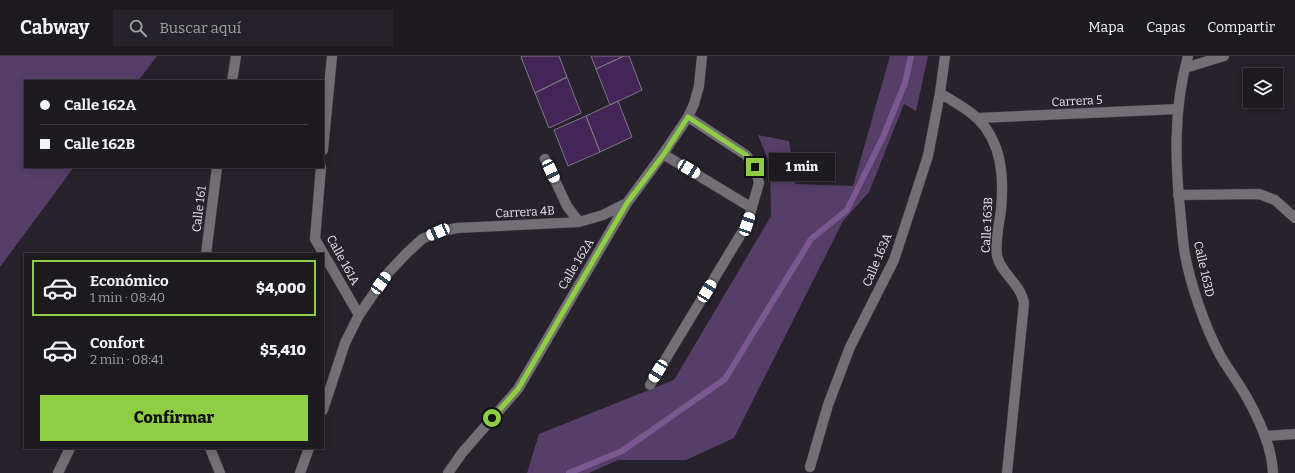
<!DOCTYPE html>
<html lang="es">
<meta charset="utf-8">
<style>
:root{--surface:#1d1a20;--page:#252329;--text:#f1f3f6;--muted:#a0a1a5;--line:#3b383e;--accent:#8fcd42}
body{margin:0;font-family:Bitter,serif;background:var(--page);color:var(--text);height:100vh;display:flex;flex-direction:column;font-size:15px;white-space:nowrap}
*{box-sizing:border-box;margin:0}
p{font-size:13px;color:var(--muted)}
.icon{flex:none;width:22px;height:22px;fill:none;stroke:currentColor;stroke-width:2;stroke-linecap:round;stroke-linejoin:round}
.map{position:relative;flex:1;overflow:hidden}
.sheet{position:absolute;left:24px;top:197px;width:300px;height:196px;display:flex;flex-direction:column;background:var(--surface);border-radius:0px;box-shadow:0 2px 10px #0003,0 0 0 1px var(--line)}
.sheet>*{flex:none}
.top-card{position:absolute;left:24px;top:24px;width:300px;height:88px;border-radius:0px;box-shadow:0 2px 10px #0003,0 0 0 1px var(--line);display:grid;align-content:center;height:88px;padding:0 16px;background:var(--surface)}
.buttons{position:absolute;left:1243px;top:12px;display:grid;gap:8px}
.buttons a{display:grid;place-items:center;width:40px;height:40px;border-radius:0px;background:var(--surface);box-shadow:0 2px 10px #0003,0 0 0 1px var(--line);font-size:20px}
.end{position:absolute;width:18px;height:18px;margin:-9px;border:5px solid #8fcd42;background:#111;box-shadow:0 0 0 2px #111}
.from{border-radius:50%}
.bubble{position:absolute;height:28px;border-radius:0px;background:var(--surface);box-shadow:0 2px 10px #0003,0 0 0 1px var(--line);font-size:13px;font-weight:800;line-height:28px;text-align:center}
.car{position:absolute;width:12px;height:24px;margin:-12px -6px;border-radius:5px;box-shadow:0 0 3px 1px #0007;background:linear-gradient(#fff 24%,#345 0 40%,#fff 0 76%,#345 0 86%,#fff 0)}
.top-card b{display:flex;align-items:center;gap:14px;height:38px;font-size:15px}
.top-card b+b{border-top:1px solid var(--line)}
.top-card i{width:10px;height:10px;background:var(--text)}
ul{padding:7px 0 0;list-style:none}
li{display:flex;align-items:center;gap:12px;height:56px;margin:0 8px 6px;padding:0 8px;border:2px solid transparent;border-radius:0px}
li div{flex:1}
li b{display:block;font-size:15px}
li em{font-style:normal;font-weight:800}
li.on{border-color:var(--accent)}
li>.icon{width:36px;height:36px;stroke-width:1.5}
.cta{display:flex;gap:8px;margin-top:auto;padding:8px 16px}
.cta a{flex:1;height:46px;border-radius:0px;background:var(--accent);color:#111;font-size:16px;font-weight:800;line-height:46px;text-align:center}
header{display:flex;align-items:center;gap:24px;box-sizing:border-box;height:56px;padding:0 20px;background:var(--surface);border-bottom:1px solid var(--line)}
header strong{font-size:19px}
nav{display:flex;gap:22px;margin-inline-start:auto;font-size:14px}
.search{width:280px;height:36px;background:var(--page);display:flex;align-items:center;gap:10px;box-sizing:border-box;padding:0 14px;border-radius:0px;color:var(--muted);font-size:15px}
.map>svg:first-child{display:block}
.green{fill:#573e69}
.lines{fill:none;stroke-linecap:round;stroke-linejoin:round}
.stream{stroke:#7a5991;stroke-width:6}
.building{fill:#442558;stroke:#7d7782}
.minor-casing{stroke:#423d46;stroke-width:11}
.minor{stroke:#726f75;stroke-width:10}
.route{stroke:#8fcd42;stroke-width:5}
.labels{text-anchor:middle;stroke-width:3;stroke-linejoin:round;paint-order:stroke}
.street-label{font-size:12px;fill:#e8e4eb;stroke:#27222b}
</style>
<header>
<strong>Cabway</strong>
<div class="search"><svg class="icon" aria-label="search" viewBox="0 0 24 24"><circle cx="10" cy="10" r="6"/><path d="M15 15l6 6"/></svg>Buscar aquí</div>
<nav><a>Mapa</a><a>Capas</a><a>Compartir</a></nav>
</header>
<div class="map">
<svg width="1295" height="417" viewBox="0 0 1295 417">
<rect width="100%" height="100%" fill="#27222b"/>
<path class="green" d="M0 0H157L138 25H25V111H74L0 211Z
M890 0H928L916 55 904 48 869 136 843 165 734 382 686 404H618L589 417H527L539 378 674 324 771 160 770 109 758 79 789 85 795 128 853 130Z"/>
<g class="lines">
<path class="stream" d="M569 417 622 395 725 323 811 183 847 154 883 81 905 27 911 0"/>
</g>
<path class="building" d="M522 0H559L567 21 535 37 521 1Z
M591 0H624L596 13Z
M624 0H629L642 34 610 49 596 13Z
M567 21 581 57 549 72 535 37Z
M618 45 632 81 600 96 586 60Z
M586 60 600 96 568 110 554 74Z"/>
<g class="lines">
<g class="minor-casing">
<path id="minor" d="M1188 0C1173 53 1175 109 1181 163 1182 175 1183 187 1185 199 1191 230 1205 271 1220 299 1228 313 1238 326 1246 340 1259 363 1272 390 1273 417
M1185 12 1224 0
M232 25 236 0
M940 37C952 45 967 52 978 63 1002 87 1004 121 1001 154 999 169 995 185 997 200 1000 214 1014 224 1020 236 1022 239 1023 243 1024 247L1007 417
M977 62 1178 53
M323 94 332 0
M663 98 752 152
M545 103 567 150 579 166
M321 111 315 183 359 259
M1178 139 1259 138 1275 144 1295 162
M206 198 217 111
M650 329 747 168 759 127 755 111 746 99 688 61
M323 354 345 287 359 259 388 217 406 198 422 183 438 176 457 172 579 166 603 159 627 147
M1266 380 1295 378
M210 392 220 417
M810 411 828 349 850 291 894 204 928 100 940 37 945 0
M58 417 70 392
M300 417 309 392
M448 417 462 397 518 333 627 147 663 98 688 61 694 48 699 30 702 0"/>
</g>
<use href="#minor" class="minor"/>
</g>
<g class="lines">
<path class="route" d="M492 362 518 333 627 147 664 98 688 61 746 99 755 111"/>
</g>
<g class="labels">
<g class="street-label">
<text transform="translate(1077 45) rotate(-3)" y="4">Carrera 5</text>
<text transform="translate(199 153) rotate(-83)" y="4">Calle 161</text>
<text transform="translate(525 156) rotate(-3)" y="4">Carrera 4B</text>
<text transform="translate(987 169) rotate(-87)" y="4">Calle 163B</text>
<text transform="translate(343 204) rotate(61)" y="4">Calle 161A</text>
<text transform="translate(877 204) rotate(-67)" y="4">Calle 163A</text>
<text transform="translate(576 208) rotate(-59)" y="4">Calle 162A</text>
<text transform="translate(1204 213) rotate(77)" y="4">Calle 163D</text>
</g>
</g>
</svg>
<div class="buttons">
<a><svg class="icon" aria-label="layers" viewBox="0 0 24 24"><path d="M12 4l9 5-9 5-9-5zM3 14l9 5 9-5"/></svg></a>
</div>
<i class="end from" style="left:492px;top:362px"></i>
<i class="end" style="left:755px;top:111px"></i>
<div class="bubble" style="left:769px;top:97px;width:66px">1 min</div>
<i class="car" style="left:689px;top:113px;rotate:121deg"></i>
<i class="car" style="left:551px;top:115px;rotate:155deg"></i>
<i class="car" style="left:747px;top:168px;rotate:18deg"></i>
<i class="car" style="left:438px;top:176px;rotate:247deg"></i>
<i class="car" style="left:381px;top:227px;rotate:35deg"></i>
<i class="car" style="left:707px;top:235px;rotate:31deg"></i>
<i class="car" style="left:658px;top:315px;rotate:211deg"></i>
<div class="top-card">
<b><i class="from"></i>Calle 162A</b>
<b><i></i>Calle 162B</b>
</div>
<section class="sheet">
<ul>
<li class="on"><svg class="icon" aria-label="car" viewBox="0 0 24 24"><path d="M5 17H2v-5l4-1 3-4h7l3 4 3 1v5h-3M9 17h6M6 11h13"/><circle cx="7" cy="17" r="2"/><circle cx="17" cy="17" r="2"/></svg><div><b>Económico</b><p>1 min · 08:40</p></div><em>$4,000</em></li>
<li><svg class="icon" aria-label="car" viewBox="0 0 24 24"><path d="M5 17H2v-5l4-1 3-4h7l3 4 3 1v5h-3M9 17h6M6 11h13"/><circle cx="7" cy="17" r="2"/><circle cx="17" cy="17" r="2"/></svg><div><b>Confort</b><p>2 min · 08:41</p></div><em>$5,410</em></li>
</ul>
<div class="cta"><a>Confirmar</a></div>
</section>
</div>
